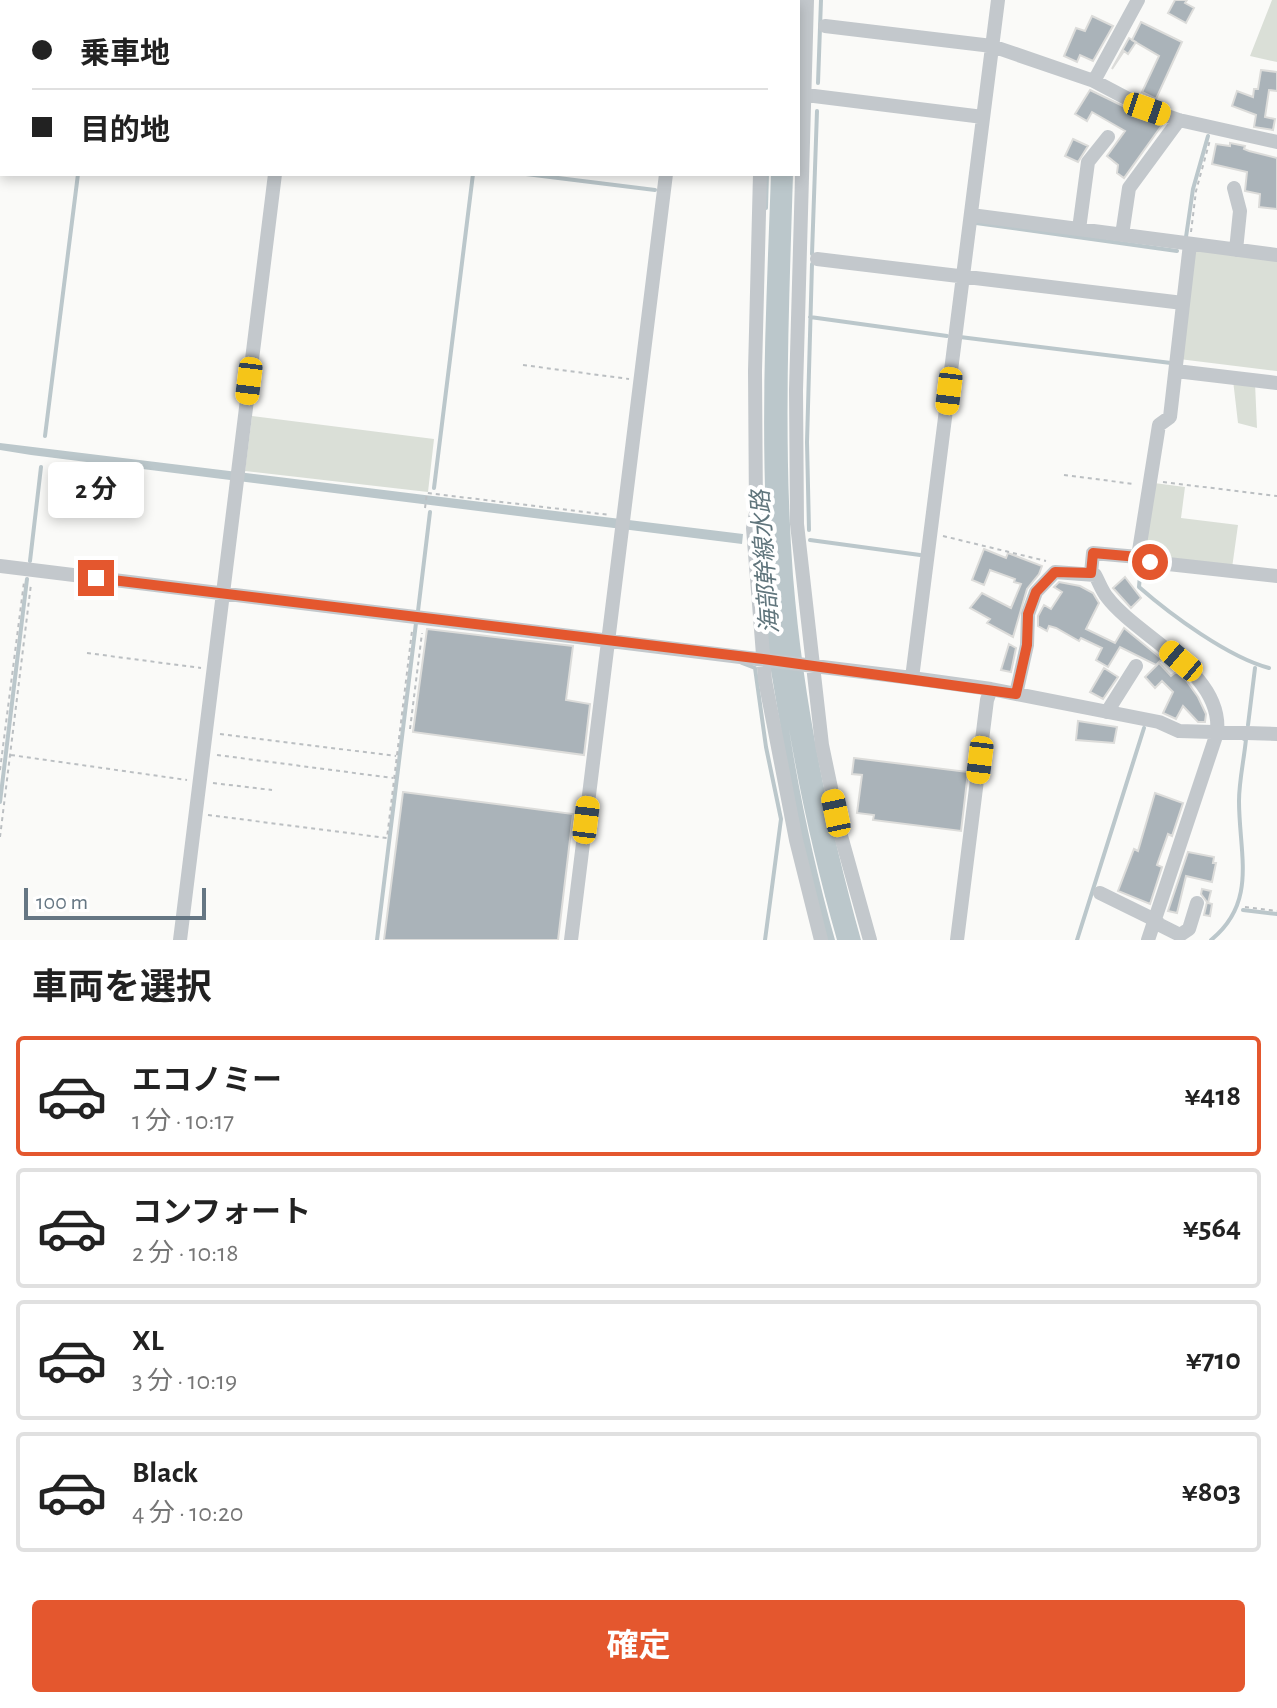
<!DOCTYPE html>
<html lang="ja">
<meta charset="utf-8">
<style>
:root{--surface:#fff;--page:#f6f6f6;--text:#222;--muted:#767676;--line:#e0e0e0;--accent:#e4572e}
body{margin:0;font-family:"Alegreya Sans","Noto Sans JP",sans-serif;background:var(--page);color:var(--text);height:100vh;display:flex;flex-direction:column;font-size:30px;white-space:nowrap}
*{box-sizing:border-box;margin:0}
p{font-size:26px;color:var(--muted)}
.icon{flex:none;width:44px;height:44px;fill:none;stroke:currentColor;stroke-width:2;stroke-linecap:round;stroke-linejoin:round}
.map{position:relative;height:940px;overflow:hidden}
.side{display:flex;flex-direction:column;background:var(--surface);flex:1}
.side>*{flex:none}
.guide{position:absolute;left:0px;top:0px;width:800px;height:176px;box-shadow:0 4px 12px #0003;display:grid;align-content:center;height:176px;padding:0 32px;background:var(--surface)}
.scale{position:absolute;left:24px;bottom:20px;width:182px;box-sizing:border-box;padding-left:8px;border:4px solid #657683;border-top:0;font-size:22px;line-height:28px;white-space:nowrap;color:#657683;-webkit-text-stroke:6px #fff;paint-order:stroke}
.end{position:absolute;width:36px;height:36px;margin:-18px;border:10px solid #e4572e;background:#fff;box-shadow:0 0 0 4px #fff}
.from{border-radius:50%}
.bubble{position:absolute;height:56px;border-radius:8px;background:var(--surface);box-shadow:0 4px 12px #0003;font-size:26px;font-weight:700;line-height:56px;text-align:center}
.car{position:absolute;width:24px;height:48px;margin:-24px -12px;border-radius:10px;box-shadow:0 0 6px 2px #0007;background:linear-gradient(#f5c518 24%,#345 0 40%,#f5c518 0 76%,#345 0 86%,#f5c518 0)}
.guide b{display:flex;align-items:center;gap:28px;height:76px;font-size:30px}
.guide b+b{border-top:2px solid var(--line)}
.guide i{width:20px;height:20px;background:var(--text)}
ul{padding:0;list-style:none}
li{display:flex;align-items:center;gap:24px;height:120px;margin:0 16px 12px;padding:0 16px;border:4px solid var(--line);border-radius:8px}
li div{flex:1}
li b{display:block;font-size:30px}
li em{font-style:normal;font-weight:700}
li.selected{border-color:var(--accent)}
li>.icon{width:72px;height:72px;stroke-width:1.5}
h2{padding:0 32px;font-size:36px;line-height:96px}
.primary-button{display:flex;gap:16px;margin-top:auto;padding:16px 32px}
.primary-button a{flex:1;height:92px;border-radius:8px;background:var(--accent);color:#fff;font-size:32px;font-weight:700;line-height:92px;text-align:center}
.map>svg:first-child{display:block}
.green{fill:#dadfd7}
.water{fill:#bbc7cb}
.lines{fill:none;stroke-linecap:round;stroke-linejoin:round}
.stream{stroke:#bbc7cb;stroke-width:4}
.building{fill:#aab3b9;stroke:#dcdcda;stroke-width:2}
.major-casing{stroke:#b5babe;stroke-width:22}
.path{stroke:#bbbfc2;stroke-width:2;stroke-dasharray:4 4;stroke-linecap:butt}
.minor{stroke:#c3c8cc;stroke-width:14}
.major{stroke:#fff;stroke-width:18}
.route{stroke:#e4572e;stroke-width:10}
.labels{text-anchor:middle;stroke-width:8;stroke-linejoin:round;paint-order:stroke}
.water-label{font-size:24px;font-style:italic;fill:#60757c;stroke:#fff}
</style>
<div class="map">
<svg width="1277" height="940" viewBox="0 0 1277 940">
<rect width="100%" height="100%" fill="#fafaf8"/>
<path class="green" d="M1272 0H1277V62L1250 56Z
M1192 250 1277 260V371L1179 359Z
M1233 380 1255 383 1257 428 1238 423Z
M252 416 434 439 428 492 245 471Z
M1154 483 1185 487 1181 518 1238 525 1232 568 1144 557Z"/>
<path class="water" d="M771 174H793C789 308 783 442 793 576 803 699 828 821 861 940H837C798 802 772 659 766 515 761 401 767 288 771 174Z
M0 443 743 534 742 544 31 455 0 450Z
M761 516H765C775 660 796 801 835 940H827L795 812 771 671 757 530Z"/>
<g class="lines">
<path class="stream" d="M772 2V0
M818 83 821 0
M526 174 655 190
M766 208 767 174
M976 223 1177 251
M1186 237 1193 189 1208 136
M812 254 817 111
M810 317 947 336
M960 337 1171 363
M45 436 78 174
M434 488 473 174
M809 530 807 442 812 264
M810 540 920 555
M30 561 41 467
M1141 563 1139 587C1171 615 1228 657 1269 668
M418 611 430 512
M742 663 755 668 766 747 781 819 765 940
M1248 725 1255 668
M0 802 27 579
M1243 910 1277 914
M377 940 416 623
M1077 940 1144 728
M1211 940C1258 902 1239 854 1239 801 1239 781 1244 760 1246 739H1244"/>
</g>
<path class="building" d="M1175 0H1187L1185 3 1194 8 1186 23 1168 13Z
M1092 16 1113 26 1093 61 1080 55 1077 62 1064 56 1076 28 1085 31Z
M1141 22 1182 42 1156 99 1142 92 1159 56 1132 40Z
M1129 38 1136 42 1128 54 1124 51 1112 69Z
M1261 70 1277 72V91L1269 90 1265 117 1275 119 1273 130 1254 127 1256 115 1232 106 1237 91 1253 97 1254 89H1258Z
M1090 90 1162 125 1124 178 1117 173 1118 165 1107 156 1125 131 1092 112 1087 121 1075 114Z
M1073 139 1088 146 1078 162 1065 156Z
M1230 143 1245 146 1244 149 1249 151 1277 158V209L1259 207 1260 194 1245 191 1247 172 1212 164 1216 144 1230 146Z
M984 549 1006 558 1008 553 1042 566 1039 574 1027 589 1013 637 987 623 990 619 970 608 982 593 1011 608 1021 584 1014 582 1015 579 990 570 984 585 972 580Z
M1125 577 1141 598 1131 608 1113 588Z
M1059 582 1080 586 1093 593 1099 603 1086 629 1115 643 1124 628 1162 659 1156 665 1120 647 1108 667 1096 660 1102 648 1081 638 1079 641 1056 628 1049 626 1047 631 1038 626V616L1044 605 1051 609 1062 592 1054 587Z
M427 629 573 646 566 700 590 704 584 755 413 732Z
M1009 644 1016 648 1011 672 1001 670Z
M1159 663 1171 676 1176 672 1186 680 1198 697 1206 714 1205 722H1198L1183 706 1176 719 1163 713 1173 692 1162 681 1155 688 1145 677Z
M1104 668 1118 677 1103 699 1090 692Z
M1078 721 1117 727 1114 743 1076 740Z
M854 758 968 772 961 831 873 820 874 815 857 813 862 775 852 774Z
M403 792 573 814 558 940H384Z
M1155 793 1183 803 1172 836 1168 834 1157 865 1162 867 1150 904 1118 891 1134 849 1138 851Z
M1188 852 1214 857 1213 863H1216L1212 882 1186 876 1177 913 1168 911Z
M1202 889 1211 891 1208 903 1212 904 1210 916 1204 915 1207 902 1201 894Z"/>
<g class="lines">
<g class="major-casing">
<path id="major" d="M90 2 91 0
M0 128 2 125"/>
</g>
<path class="path" d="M1191 232 1196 191 1210 140
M523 365 629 379
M1064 475 1134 484
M1163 482 1277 496
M425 508 427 493 610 515
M943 536 1046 561
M87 653 201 668
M410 729 422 633
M220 734 396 756
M11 755 187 780
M217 755 393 778
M0 770 24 582
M213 783 272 790
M208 815 387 838 412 631
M0 837 31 584
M1245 907 1277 911"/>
<path class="minor" d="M47 0 63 2
M807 0 796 390 797 524 822 745 841 836 870 940
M296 2V0
M498 2V0
M765 2V0
M825 26 992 46 1094 81 1147 109 1179 120 1277 142
M1094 81 1138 0
M798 94 983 117
M760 174 755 371 756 513 753 528 765 680 796 840 821 940
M1234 188 1240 211 1236 250
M971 215 1277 255
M1079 229 1088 162 1108 137
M1122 235 1129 188 1179 120
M1190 244 1170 417 1159 425 1138 557 1150 562 1277 576
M817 259 1183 303
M1176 371 1277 383
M0 566 912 678 991 689 1159 722 1179 731 1277 734
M1091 573 1093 553 1138 557
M912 678 998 0
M1016 694 1027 645 1028 614 1036 592 1055 572 1095 575C1099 582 1102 591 1107 597 1137 637 1224 672 1217 733L1148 940
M1107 712 1136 666
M1100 893 1157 921
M1156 923 1180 935 1189 929 1197 903
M180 940 275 174
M571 940 666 174
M957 940 987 700 991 689"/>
<use href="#major" class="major"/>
</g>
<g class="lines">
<path class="route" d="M96 578 763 659 1016 694 1027 645 1028 614 1036 592 1055 572 1091 573 1093 553 1138 557 1150 562"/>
</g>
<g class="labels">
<g class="water-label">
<text transform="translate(765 562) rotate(-94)" y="8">海部幹線水路</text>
</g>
</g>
</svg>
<div class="scale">100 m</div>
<i class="end from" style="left:1150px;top:562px"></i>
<i class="end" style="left:96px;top:578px"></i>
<div class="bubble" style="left:48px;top:462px;width:96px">2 分</div>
<i class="car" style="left:1147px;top:109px;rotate:109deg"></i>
<i class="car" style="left:249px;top:381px;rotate:187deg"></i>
<i class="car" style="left:949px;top:391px;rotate:187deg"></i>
<i class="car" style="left:1181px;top:661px;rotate:310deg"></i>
<i class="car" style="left:980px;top:760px;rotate:187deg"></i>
<i class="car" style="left:836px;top:813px;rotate:348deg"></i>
<i class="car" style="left:586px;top:820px;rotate:7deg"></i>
<div class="guide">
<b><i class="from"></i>乗車地</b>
<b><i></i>目的地</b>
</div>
</div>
<section class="side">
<h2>車両を選択</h2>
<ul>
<li class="selected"><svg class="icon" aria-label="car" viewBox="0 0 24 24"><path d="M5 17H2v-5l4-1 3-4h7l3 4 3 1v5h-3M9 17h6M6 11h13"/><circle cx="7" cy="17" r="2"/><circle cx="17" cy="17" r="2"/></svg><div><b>エコノミー</b><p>1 分 · 10:17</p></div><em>¥418</em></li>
<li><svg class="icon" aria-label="car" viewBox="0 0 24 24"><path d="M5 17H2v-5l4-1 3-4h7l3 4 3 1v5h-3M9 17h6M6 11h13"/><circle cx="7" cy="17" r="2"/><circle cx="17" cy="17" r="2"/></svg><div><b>コンフォート</b><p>2 分 · 10:18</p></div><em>¥564</em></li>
<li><svg class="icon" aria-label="car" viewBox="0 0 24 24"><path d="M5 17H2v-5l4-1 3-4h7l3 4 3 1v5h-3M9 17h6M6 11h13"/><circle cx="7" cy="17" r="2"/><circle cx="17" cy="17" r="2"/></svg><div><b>XL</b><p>3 分 · 10:19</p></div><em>¥710</em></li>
<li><svg class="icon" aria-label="car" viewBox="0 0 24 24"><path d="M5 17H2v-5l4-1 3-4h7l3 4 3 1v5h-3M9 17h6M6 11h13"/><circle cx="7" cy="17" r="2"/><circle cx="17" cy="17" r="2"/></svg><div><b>Black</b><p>4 分 · 10:20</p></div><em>¥803</em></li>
</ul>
<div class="primary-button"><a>確定</a></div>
</section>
